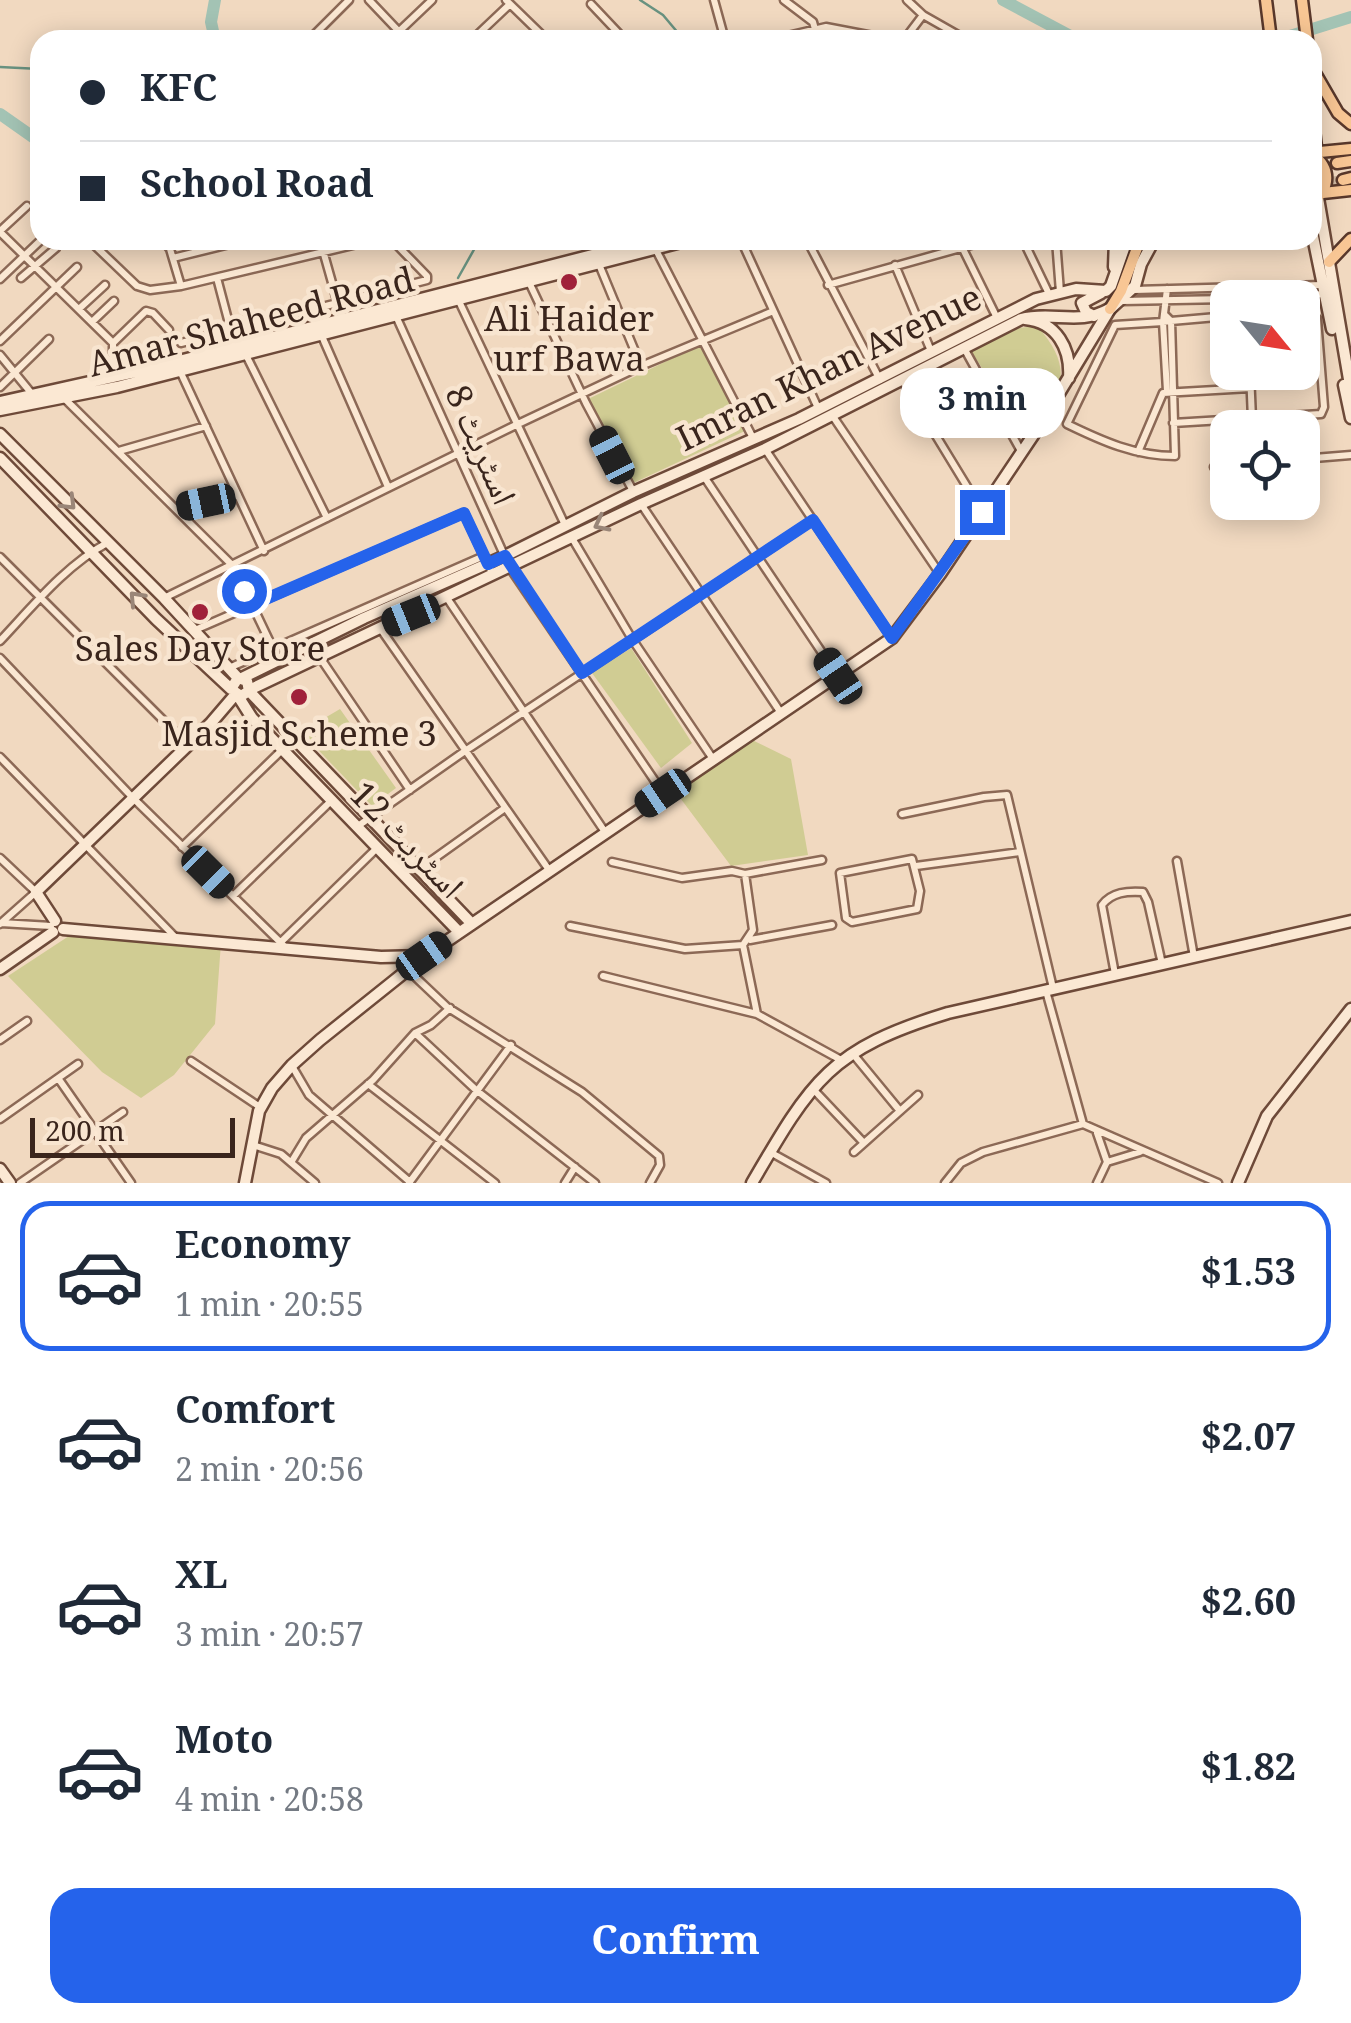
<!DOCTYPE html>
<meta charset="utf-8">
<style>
:root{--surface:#fff;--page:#f6f6f7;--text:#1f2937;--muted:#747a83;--line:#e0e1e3;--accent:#2563eb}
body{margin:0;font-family:Georgia,"Noto Naskh Arabic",serif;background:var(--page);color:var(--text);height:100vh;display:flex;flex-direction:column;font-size:38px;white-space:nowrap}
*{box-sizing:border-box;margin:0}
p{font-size:32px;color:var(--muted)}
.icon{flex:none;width:55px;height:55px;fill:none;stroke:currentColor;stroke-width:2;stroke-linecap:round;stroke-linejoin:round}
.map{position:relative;height:1183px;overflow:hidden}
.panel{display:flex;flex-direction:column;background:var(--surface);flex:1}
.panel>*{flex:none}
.hud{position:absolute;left:30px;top:30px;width:1292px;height:220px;border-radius:30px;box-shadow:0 5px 25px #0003;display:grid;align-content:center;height:220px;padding:0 50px;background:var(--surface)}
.needle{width:65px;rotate:120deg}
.tools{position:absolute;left:1210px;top:280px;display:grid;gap:20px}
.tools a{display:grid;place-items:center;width:110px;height:110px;border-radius:20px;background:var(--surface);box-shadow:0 5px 25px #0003;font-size:50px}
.scale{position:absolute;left:30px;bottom:25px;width:205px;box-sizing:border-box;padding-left:10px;border:5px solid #3a251c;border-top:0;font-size:28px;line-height:35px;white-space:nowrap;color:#3a251c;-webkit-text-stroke:8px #f8e5d0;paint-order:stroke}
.end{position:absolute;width:45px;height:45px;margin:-22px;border:12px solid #2563eb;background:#fff;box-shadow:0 0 0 5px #fff}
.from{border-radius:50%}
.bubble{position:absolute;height:70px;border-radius:30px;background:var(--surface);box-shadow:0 5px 25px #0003;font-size:32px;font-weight:800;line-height:70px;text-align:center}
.car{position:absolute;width:30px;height:60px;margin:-30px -15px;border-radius:12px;box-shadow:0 0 8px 2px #0007;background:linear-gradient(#222 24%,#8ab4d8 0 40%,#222 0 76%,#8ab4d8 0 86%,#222 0)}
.hud b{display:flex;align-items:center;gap:35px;height:95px;font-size:38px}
.hud b+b{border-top:2px solid var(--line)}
.hud i{width:25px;height:25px;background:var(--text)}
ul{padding:18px 0 0;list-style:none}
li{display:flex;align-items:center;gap:30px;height:150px;margin:0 20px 15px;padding:0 30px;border:5px solid transparent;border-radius:30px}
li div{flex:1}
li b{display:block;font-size:38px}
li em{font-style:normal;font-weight:800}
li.active{border-color:var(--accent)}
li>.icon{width:90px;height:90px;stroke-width:1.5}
.cta{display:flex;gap:20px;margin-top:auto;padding:20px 50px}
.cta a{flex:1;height:115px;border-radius:30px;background:var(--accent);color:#fff;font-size:40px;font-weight:800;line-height:115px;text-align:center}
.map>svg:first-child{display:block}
.green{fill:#d0cc93}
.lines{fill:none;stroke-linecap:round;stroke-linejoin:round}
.stream{stroke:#699280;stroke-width:2.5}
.river{stroke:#a3c3b4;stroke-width:12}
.primary-tunnel{stroke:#ccb59f;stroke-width:10;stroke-dasharray:10 5;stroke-linecap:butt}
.street-casing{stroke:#8c6956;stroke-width:11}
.secondary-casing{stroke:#6e4a39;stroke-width:15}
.primary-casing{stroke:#59382b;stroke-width:15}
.street{stroke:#fbe8d3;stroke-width:6}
.secondary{stroke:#fbe8d3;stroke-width:10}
.primary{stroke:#f8c694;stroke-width:10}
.oneway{stroke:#9a8678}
.route{stroke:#2563eb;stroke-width:12}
.poi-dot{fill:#a0213a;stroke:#f8e5d0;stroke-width:4}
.labels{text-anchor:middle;stroke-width:9;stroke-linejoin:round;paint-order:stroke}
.poi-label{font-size:35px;fill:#3a251c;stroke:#f8e5d0}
.street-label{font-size:35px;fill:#3a251c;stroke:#f8e5d0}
</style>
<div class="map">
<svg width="1351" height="1183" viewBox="0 0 1351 1183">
<rect width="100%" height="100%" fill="#f1d9c0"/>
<path class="green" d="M1037 326C1078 371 1060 396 1027 438L969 348 1018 328Z
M702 344 747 430 627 486 586 400Z
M631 648 692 743 661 768 592 673Z
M340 709 396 788 372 806 301 732Z
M746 737 791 759 808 855 731 866 672 787Z
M72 934 221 943 215 1024 174 1075 141 1098 102 1072 8 976Z"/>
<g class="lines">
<path class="stream" d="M640 0 663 15 684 40
M197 40 212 28
M0 67 40 69
M458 278 476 246 468 240"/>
<path class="river" d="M215 0 211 22 215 40
M1003 0 1078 40
M1238 40 1290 36 1351 17
M0 114 40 142"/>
<path class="primary-tunnel" d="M1312 185 1343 180"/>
<g class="street-casing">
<path id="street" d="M369 0 407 40
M506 0 547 40
M714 0 725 40
M784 0 813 22 818 40
M907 0 923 15 967 40
M591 4 625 40
M312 37 349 0
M390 40 432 0
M472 40 510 4
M770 40 826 27 894 40
M904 40 923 15
M0 231 27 206
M0 232 113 343V376
M89 240 137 286 150 290 181 286 374 240
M163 240 170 249 181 286
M320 240 342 318
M741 240 818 408
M807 240 880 380
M1023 240 1049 294
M1056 240 1060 292
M962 247 996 316
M655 248 753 438
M173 258 246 240
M598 262 641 366
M895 265 931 351
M21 278 56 248
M217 278 231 331
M0 279 41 240
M528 280 586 403 633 491
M828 285 989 240
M1167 289 1163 322 1167 391
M1134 290 1322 285
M457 297 565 525
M1257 298 1324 294
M1122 301 1228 299
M80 308 105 285
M396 316 510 568 663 793
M1166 316 1171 321 1175 456C1135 456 1102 441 1067 424L1115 325 1163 322 1171 321 1228 316
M93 321 114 301
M321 334 388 487
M0 341 77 267
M113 343 146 311 153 313 169 330
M181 343 427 280V276L392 240
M964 348 1021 451
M0 355 32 394
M246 355 327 518
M180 371 264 551
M1250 372 1252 419
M902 380 982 511
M0 387 49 339
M65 399 234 567 278 659
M832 415 940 574
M1173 423 1321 414 1324 407 1317 319 1302 317
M765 449 892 638
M119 451 206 426
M1138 452 1163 393 1250 388
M1302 459 1351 455
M1214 467 1228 465
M703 475 837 675
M641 504 781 713
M177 508 238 495
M572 538 632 639 713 759
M0 557 188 745
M164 598 518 424 641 366 771 312
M447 598 605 832
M380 628 549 870
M195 630 464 513 493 575
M0 641C32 607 66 565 107 543
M319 656 410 790
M0 658 132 797 283 945
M229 668 484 556
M0 757 176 938
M902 814 984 797 1007 795 1053 988
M358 826 465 751 813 520
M182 847 282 750
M0 858 36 892 0 924
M912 859 920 891 917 909 852 922 846 918 840 873Z
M1177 861 1194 957
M612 862 682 878 732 871 745 874 822 860
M916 866 1020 852
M421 868 505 808
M233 896 331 801
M1 923 51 926
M570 926 685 949 743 945 753 930 745 874
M750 940 832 925
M280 943 377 848
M743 945 757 1014
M408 970 447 1007 582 1092 659 1156 660 1165 650 1183
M1115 974 1102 905C1112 892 1127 891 1143 892L1148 902 1162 964
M603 976 757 1014 841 1060
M1046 991 1083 1124
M415 1033 476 1090 595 1183
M0 1040 27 1021
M853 1054 900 1111
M191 1061 260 1107
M292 1066 309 1095 410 1182
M58 1078 131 1183
M368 1084 495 1183
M813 1089 863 1142
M0 1119 78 1064
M1097 1133 1107 1162 1097 1183
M253 1145 281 1154 315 1183
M770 1152 826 1183
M854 1152 918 1095
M292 1161 306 1138 373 1080 415 1033 431 1025 450 1008
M1107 1162 1140 1152
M20 1183 123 1112
M409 1183 511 1045
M565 1183 575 1167
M945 1183 961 1163 983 1152 1083 1124 1218 1183"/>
</g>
<g class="secondary-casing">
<path id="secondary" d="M1318 198 1351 391
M1312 232 1332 329
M1114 267 1115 240
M1094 316 1086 312 1082 303 1101 293
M1025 319C1057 322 1071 349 1069 378
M1344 385 1351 418
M0 402 144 370 651 240
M0 410 117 387 689 240
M0 434 164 598 238 678 247 681 249 691 241 696 231 689 238 678
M0 458 156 619 231 689
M242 678 364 618 505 556 633 492 799 419 1036 299 1076 289 1106 291 1111 286 1127 240
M249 690 641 504 765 449 1021 319C1052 311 1080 326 1109 309
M249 691 472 924
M238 696 252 718 459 932
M55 921 36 892 211 723 235 695
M63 929 381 957 424 956
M0 969 53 932
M0 1169 10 1183
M245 1183 259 1111 272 1088 292 1065 320 1040 425 956 892 638 940 574 1038 428 1110 309 1135 286 1141 264 1154 240
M752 1183C812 1080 830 1049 948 1013L1351 921
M1238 1183 1267 1116 1351 1009"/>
</g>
<g class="primary-casing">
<path id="primary" d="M1266 0 1271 40
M1302 0 1307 40
M1312 68 1338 113 1351 124
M1312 112 1316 147 1314 154
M1312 154C1331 168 1331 188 1312 202
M1317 156 1320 152 1351 149
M1337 163 1351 161
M1343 180 1351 178
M1323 193 1351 190
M1329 262 1351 239
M1110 309 1121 291 1140 240"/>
</g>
<use href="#street" class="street"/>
<use href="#secondary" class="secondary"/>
<use href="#primary" class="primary"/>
</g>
<defs><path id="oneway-chevron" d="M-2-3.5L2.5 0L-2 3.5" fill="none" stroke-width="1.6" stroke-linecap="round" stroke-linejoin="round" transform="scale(2.5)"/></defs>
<g class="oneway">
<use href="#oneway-chevron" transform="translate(69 503) rotate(45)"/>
<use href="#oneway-chevron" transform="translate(601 524) rotate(153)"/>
<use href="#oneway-chevron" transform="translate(136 598) rotate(-133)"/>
</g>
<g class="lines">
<path class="route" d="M244 591 252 605 464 513 488 564 505 556 582 673 813 520 892 638 982 512"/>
</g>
<g class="poi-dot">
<circle cx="569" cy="282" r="10"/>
<circle cx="200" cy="612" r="10"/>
<circle cx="299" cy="697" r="10"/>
</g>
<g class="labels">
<g class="poi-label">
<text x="569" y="331">Ali Haider<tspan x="569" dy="40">urf Bawa</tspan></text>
<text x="200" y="661">Sales Day Store</text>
<text x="299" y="746">Masjid Scheme 3</text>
</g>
<g class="street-label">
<text transform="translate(251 322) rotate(-15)" y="12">Amar Shaheed Road</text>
<text transform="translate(829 368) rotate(-26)" y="12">Imran Khan Avenue</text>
<text transform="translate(481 445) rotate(66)" y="12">اسٹریٹ 8</text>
<text transform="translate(407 840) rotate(46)" y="12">اسٹریٹ 12</text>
</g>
</g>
</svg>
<div class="tools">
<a><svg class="needle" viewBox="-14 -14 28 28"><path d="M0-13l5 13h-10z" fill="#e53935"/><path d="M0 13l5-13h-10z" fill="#747a83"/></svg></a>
<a><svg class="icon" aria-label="locate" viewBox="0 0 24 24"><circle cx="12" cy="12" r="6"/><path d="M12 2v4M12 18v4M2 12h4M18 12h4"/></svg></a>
</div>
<div class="scale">200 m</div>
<i class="end from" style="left:244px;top:591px"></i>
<i class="end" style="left:982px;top:512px"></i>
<div class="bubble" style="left:900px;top:368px;width:165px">3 min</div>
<i class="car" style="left:612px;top:455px;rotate:333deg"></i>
<i class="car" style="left:206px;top:502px;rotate:258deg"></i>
<i class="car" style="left:411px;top:615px;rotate:248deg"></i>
<i class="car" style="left:838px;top:676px;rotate:326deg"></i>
<i class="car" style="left:663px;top:793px;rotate:236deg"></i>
<i class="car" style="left:208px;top:872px;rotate:135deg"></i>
<i class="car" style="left:424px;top:956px;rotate:55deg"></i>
<div class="hud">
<b><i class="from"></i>KFC</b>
<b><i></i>School Road</b>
</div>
</div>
<section class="panel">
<ul>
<li class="active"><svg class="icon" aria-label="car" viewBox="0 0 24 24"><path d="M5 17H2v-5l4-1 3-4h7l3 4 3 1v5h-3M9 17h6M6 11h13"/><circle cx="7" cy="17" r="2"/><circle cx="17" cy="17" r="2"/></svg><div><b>Economy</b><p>1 min · 20:55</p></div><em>$1.53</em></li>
<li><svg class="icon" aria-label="car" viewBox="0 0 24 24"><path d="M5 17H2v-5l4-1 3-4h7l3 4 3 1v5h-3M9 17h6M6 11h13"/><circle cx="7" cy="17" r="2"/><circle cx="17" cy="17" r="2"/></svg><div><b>Comfort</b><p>2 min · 20:56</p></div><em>$2.07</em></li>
<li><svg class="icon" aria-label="car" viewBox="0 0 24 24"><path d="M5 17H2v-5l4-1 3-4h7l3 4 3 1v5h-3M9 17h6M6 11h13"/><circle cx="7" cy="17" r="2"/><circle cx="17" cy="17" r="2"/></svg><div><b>XL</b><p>3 min · 20:57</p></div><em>$2.60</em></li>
<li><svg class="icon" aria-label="car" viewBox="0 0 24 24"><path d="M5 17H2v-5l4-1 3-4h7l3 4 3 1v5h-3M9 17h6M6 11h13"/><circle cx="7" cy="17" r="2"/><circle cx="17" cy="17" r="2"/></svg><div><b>Moto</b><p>4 min · 20:58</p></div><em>$1.82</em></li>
</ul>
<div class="cta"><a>Confirm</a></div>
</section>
